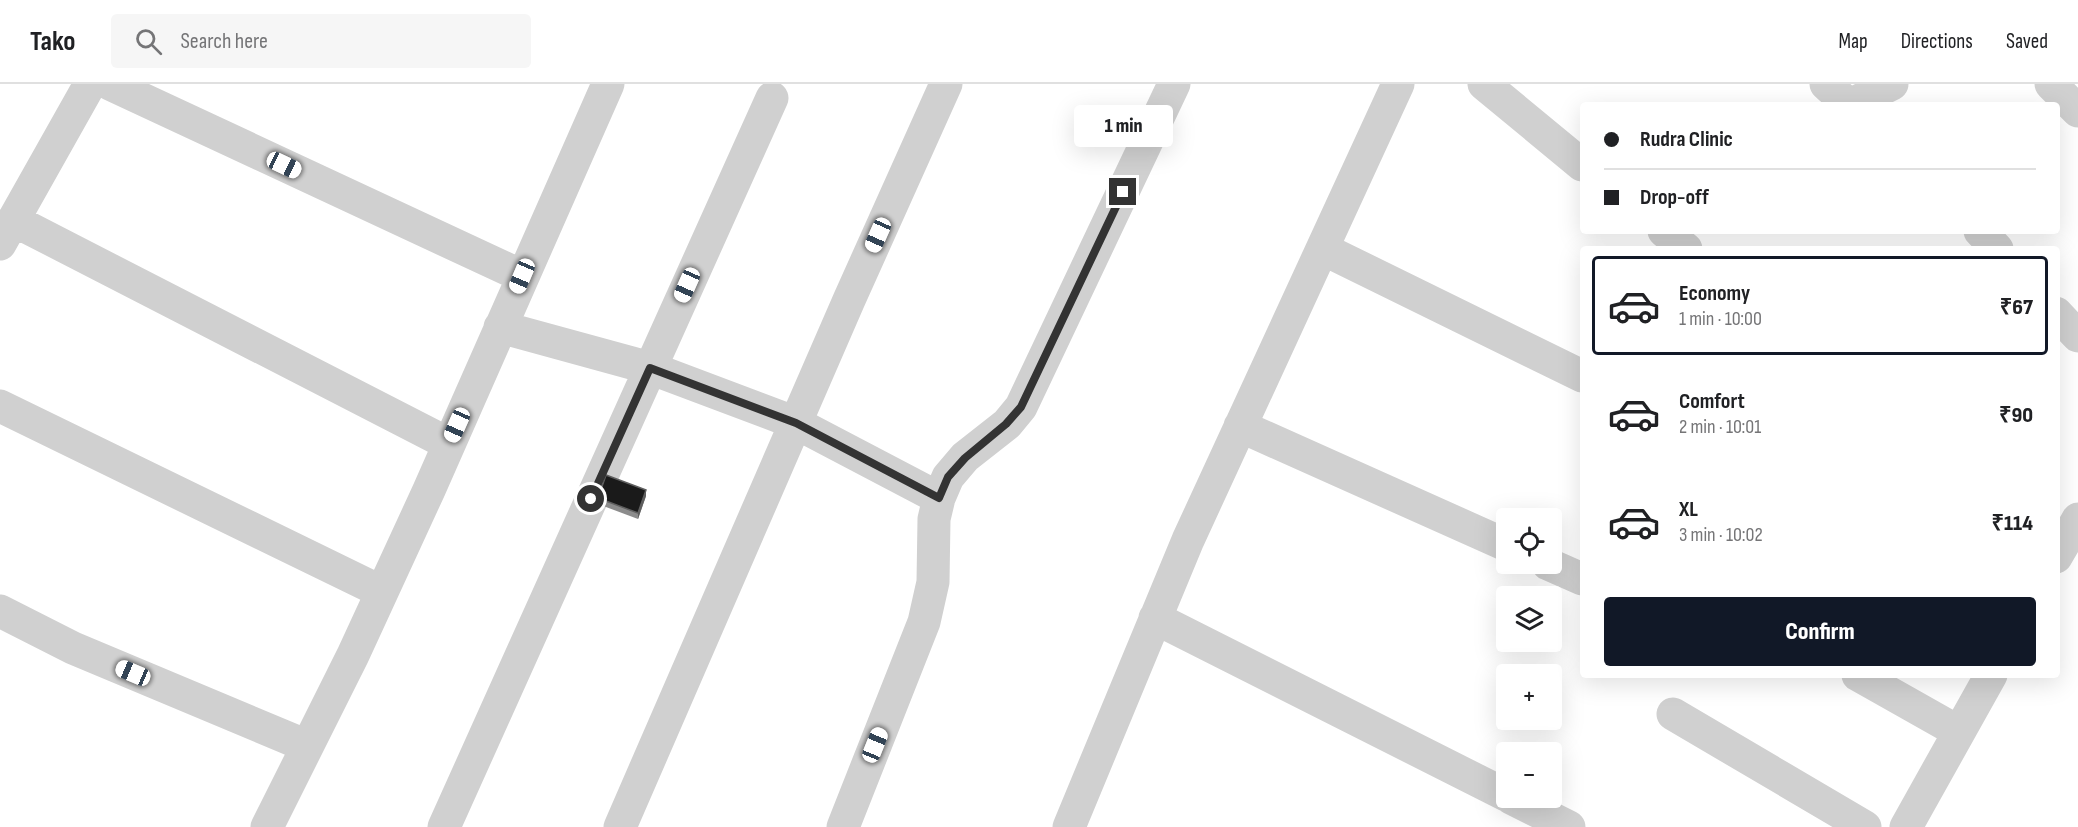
<!DOCTYPE html>
<meta charset="utf-8">
<style>
:root{--surface:#fff;--page:#f6f6f6;--text:#202124;--muted:#757577;--line:#e0e0e0;--accent:#111827}
body{margin:0;font-family:"Sofia Sans Condensed",sans-serif;background:var(--page);color:var(--text);height:100vh;display:flex;flex-direction:column;font-size:22px;white-space:nowrap}
*{box-sizing:border-box;margin:0}
p{font-size:20px;color:var(--muted)}
.icon{flex:none;width:33px;height:33px;fill:none;stroke:currentColor;stroke-width:2;stroke-linecap:round;stroke-linejoin:round}
.map{position:relative;flex:1;overflow:hidden}
.sheet{position:absolute;left:1580px;top:162px;width:480px;height:432px;display:flex;flex-direction:column;background:var(--surface);border-radius:6px;box-shadow:0 6px 24px #0002}
.sheet>*{flex:none}
.banner{position:absolute;left:1580px;top:18px;width:480px;height:132px;border-radius:6px;box-shadow:0 6px 24px #0002;display:grid;align-content:center;height:132px;padding:0 24px;background:var(--surface)}
.controls{position:absolute;left:1496px;top:424px;display:grid;gap:12px}
.controls a{display:grid;place-items:center;width:66px;height:66px;border-radius:6px;background:var(--surface);box-shadow:0 6px 24px #0002;font-size:30px}
.end{position:absolute;width:27px;height:27px;margin:-14px;border:8px solid #333;background:#fff;box-shadow:0 0 0 3px #fff}
.from{border-radius:50%}
.bubble{position:absolute;height:42px;border-radius:6px;background:var(--surface);box-shadow:0 6px 24px #0002;font-size:20px;font-weight:800;line-height:42px;text-align:center}
.car{position:absolute;width:18px;height:36px;margin:-18px -9px;border-radius:8px;box-shadow:0 0 4px 2px #0007;background:linear-gradient(#fff 24%,#345 0 40%,#fff 0 76%,#345 0 86%,#fff 0)}
.banner b{display:flex;align-items:center;gap:21px;height:57px;font-size:22px}
.banner b+b{border-top:2px solid var(--line)}
.banner i{width:15px;height:15px;background:var(--text)}
ul{padding:10px 0 0;list-style:none}
li{display:flex;align-items:center;gap:18px;height:99px;margin:0 12px 9px;padding:0 12px;border:3px solid transparent;border-radius:6px}
li div{flex:1}
li b{display:block;font-size:22px}
li em{font-style:normal;font-weight:800}
li.current{border-color:var(--accent)}
li>.icon{width:54px;height:54px;stroke-width:1.5}
.action{display:flex;gap:12px;margin-top:auto;padding:12px 24px}
.action a{flex:1;height:69px;border-radius:6px;background:var(--accent);color:#fff;font-size:24px;font-weight:800;line-height:69px;text-align:center}
header{display:flex;align-items:center;gap:36px;box-sizing:border-box;height:84px;padding:0 30px;background:var(--surface);border-bottom:2px solid var(--line)}
header strong{font-size:28px}
nav{display:flex;gap:33px;margin-inline-start:auto;font-size:21px}
.search{width:420px;height:54px;background:var(--page);display:flex;align-items:center;gap:15px;box-sizing:border-box;padding:0 21px;border-radius:6px;color:var(--muted);font-size:22px}
.map>svg:first-child{display:block}
.lines{fill:none;stroke-linecap:round;stroke-linejoin:round}
.minor{stroke:#d0d0d0;stroke-width:33}
.tertiary{stroke:#d0d0d0;stroke-width:33}
.wall{fill:#8c8c8c}
.shaded-wall{fill:#5f5f5f}
.building{fill:#1a1a1a;stroke:#5f5f5f;stroke-width:1.5}
.route{stroke:#333;stroke-width:8}
</style>
<header>
<strong>Tako</strong>
<div class="search"><svg class="icon" aria-label="search" viewBox="0 0 24 24"><circle cx="10" cy="10" r="6"/><path d="M15 15l6 6"/></svg>Search here</div>
<nav><a>Map</a><a>Directions</a><a>Saved</a></nav>
</header>
<div class="map">
<svg width="2078" height="743" viewBox="0 0 2078 743">
<rect width="100%" height="100%" fill="#fff"/>
<g class="lines">
<path class="minor" d="M110 0 522 192
M1484 0 1582 81
M2051 0 2078 27
M1850 21 1892 0
M13 136 449 360
M1664 147 1686 165
M0 160 90 0
M1323 165 1582 292
M500 243 650 284 796 339 939 414
M0 322 382 508
M1240 342 1506 461
M2056 473 2078 435
M1548 480 1582 495
M0 527 73 564 307 662
M1155 534 1506 711
M1858 591 1959 648
M1673 630 1865 743
M1511 714 1569 743
M267 743 353 571 429 406 608 0
M444 743 772 14
M620 743 849 216 946 0
M843 743 924 538 933 498 934 435 939 414 948 393 965 373 1007 340 1021 323 1174 0
M1069 743 1188 456 1398 0
M1906 743 1991 591"/>
<path class="tertiary" d="M1826 0 1849 21
M1980 147 1997 165
M2056 229 2078 252"/>
</g>
<path class="wall" d="M646 412 638 435 598 420V414Z"/>
<path class="shaded-wall" d="M646 406V412L638 435V429Z"/>
<path class="building" d="M606 391 646 406 638 429 598 414Z"/>
<g class="lines">
<path class="route" d="M591 415 650 284 796 339 939 414 948 393 965 374 1006 340 1021 323 1123 108"/>
</g>
</svg>
<div class="controls">
<a><svg class="icon" aria-label="locate" viewBox="0 0 24 24"><circle cx="12" cy="12" r="6"/><path d="M12 2v4M12 18v4M2 12h4M18 12h4"/></svg></a>
<a><svg class="icon" aria-label="layers" viewBox="0 0 24 24"><path d="M12 4l9 5-9 5-9-5zM3 14l9 5 9-5"/></svg></a>
<a>+</a>
<a>−</a>
</div>
<i class="end from" style="left:591px;top:415px"></i>
<i class="end" style="left:1123px;top:108px"></i>
<div class="bubble" style="left:1074px;top:21px;width:99px">1 min</div>
<i class="car" style="left:284px;top:81px;rotate:115deg"></i>
<i class="car" style="left:878px;top:151px;rotate:204deg"></i>
<i class="car" style="left:522px;top:192px;rotate:203deg"></i>
<i class="car" style="left:687px;top:201px;rotate:204deg"></i>
<i class="car" style="left:457px;top:341px;rotate:204deg"></i>
<i class="car" style="left:133px;top:589px;rotate:293deg"></i>
<i class="car" style="left:875px;top:661px;rotate:22deg"></i>
<div class="banner">
<b><i class="from"></i>Rudra Clinic</b>
<b><i></i>Drop-off</b>
</div>
<section class="sheet">
<ul>
<li class="current"><svg class="icon" aria-label="car" viewBox="0 0 24 24"><path d="M5 17H2v-5l4-1 3-4h7l3 4 3 1v5h-3M9 17h6M6 11h13"/><circle cx="7" cy="17" r="2"/><circle cx="17" cy="17" r="2"/></svg><div><b>Economy</b><p>1 min · 10:00</p></div><em>₹67</em></li>
<li><svg class="icon" aria-label="car" viewBox="0 0 24 24"><path d="M5 17H2v-5l4-1 3-4h7l3 4 3 1v5h-3M9 17h6M6 11h13"/><circle cx="7" cy="17" r="2"/><circle cx="17" cy="17" r="2"/></svg><div><b>Comfort</b><p>2 min · 10:01</p></div><em>₹90</em></li>
<li><svg class="icon" aria-label="car" viewBox="0 0 24 24"><path d="M5 17H2v-5l4-1 3-4h7l3 4 3 1v5h-3M9 17h6M6 11h13"/><circle cx="7" cy="17" r="2"/><circle cx="17" cy="17" r="2"/></svg><div><b>XL</b><p>3 min · 10:02</p></div><em>₹114</em></li>
</ul>
<div class="action"><a>Confirm</a></div>
</section>
</div>
